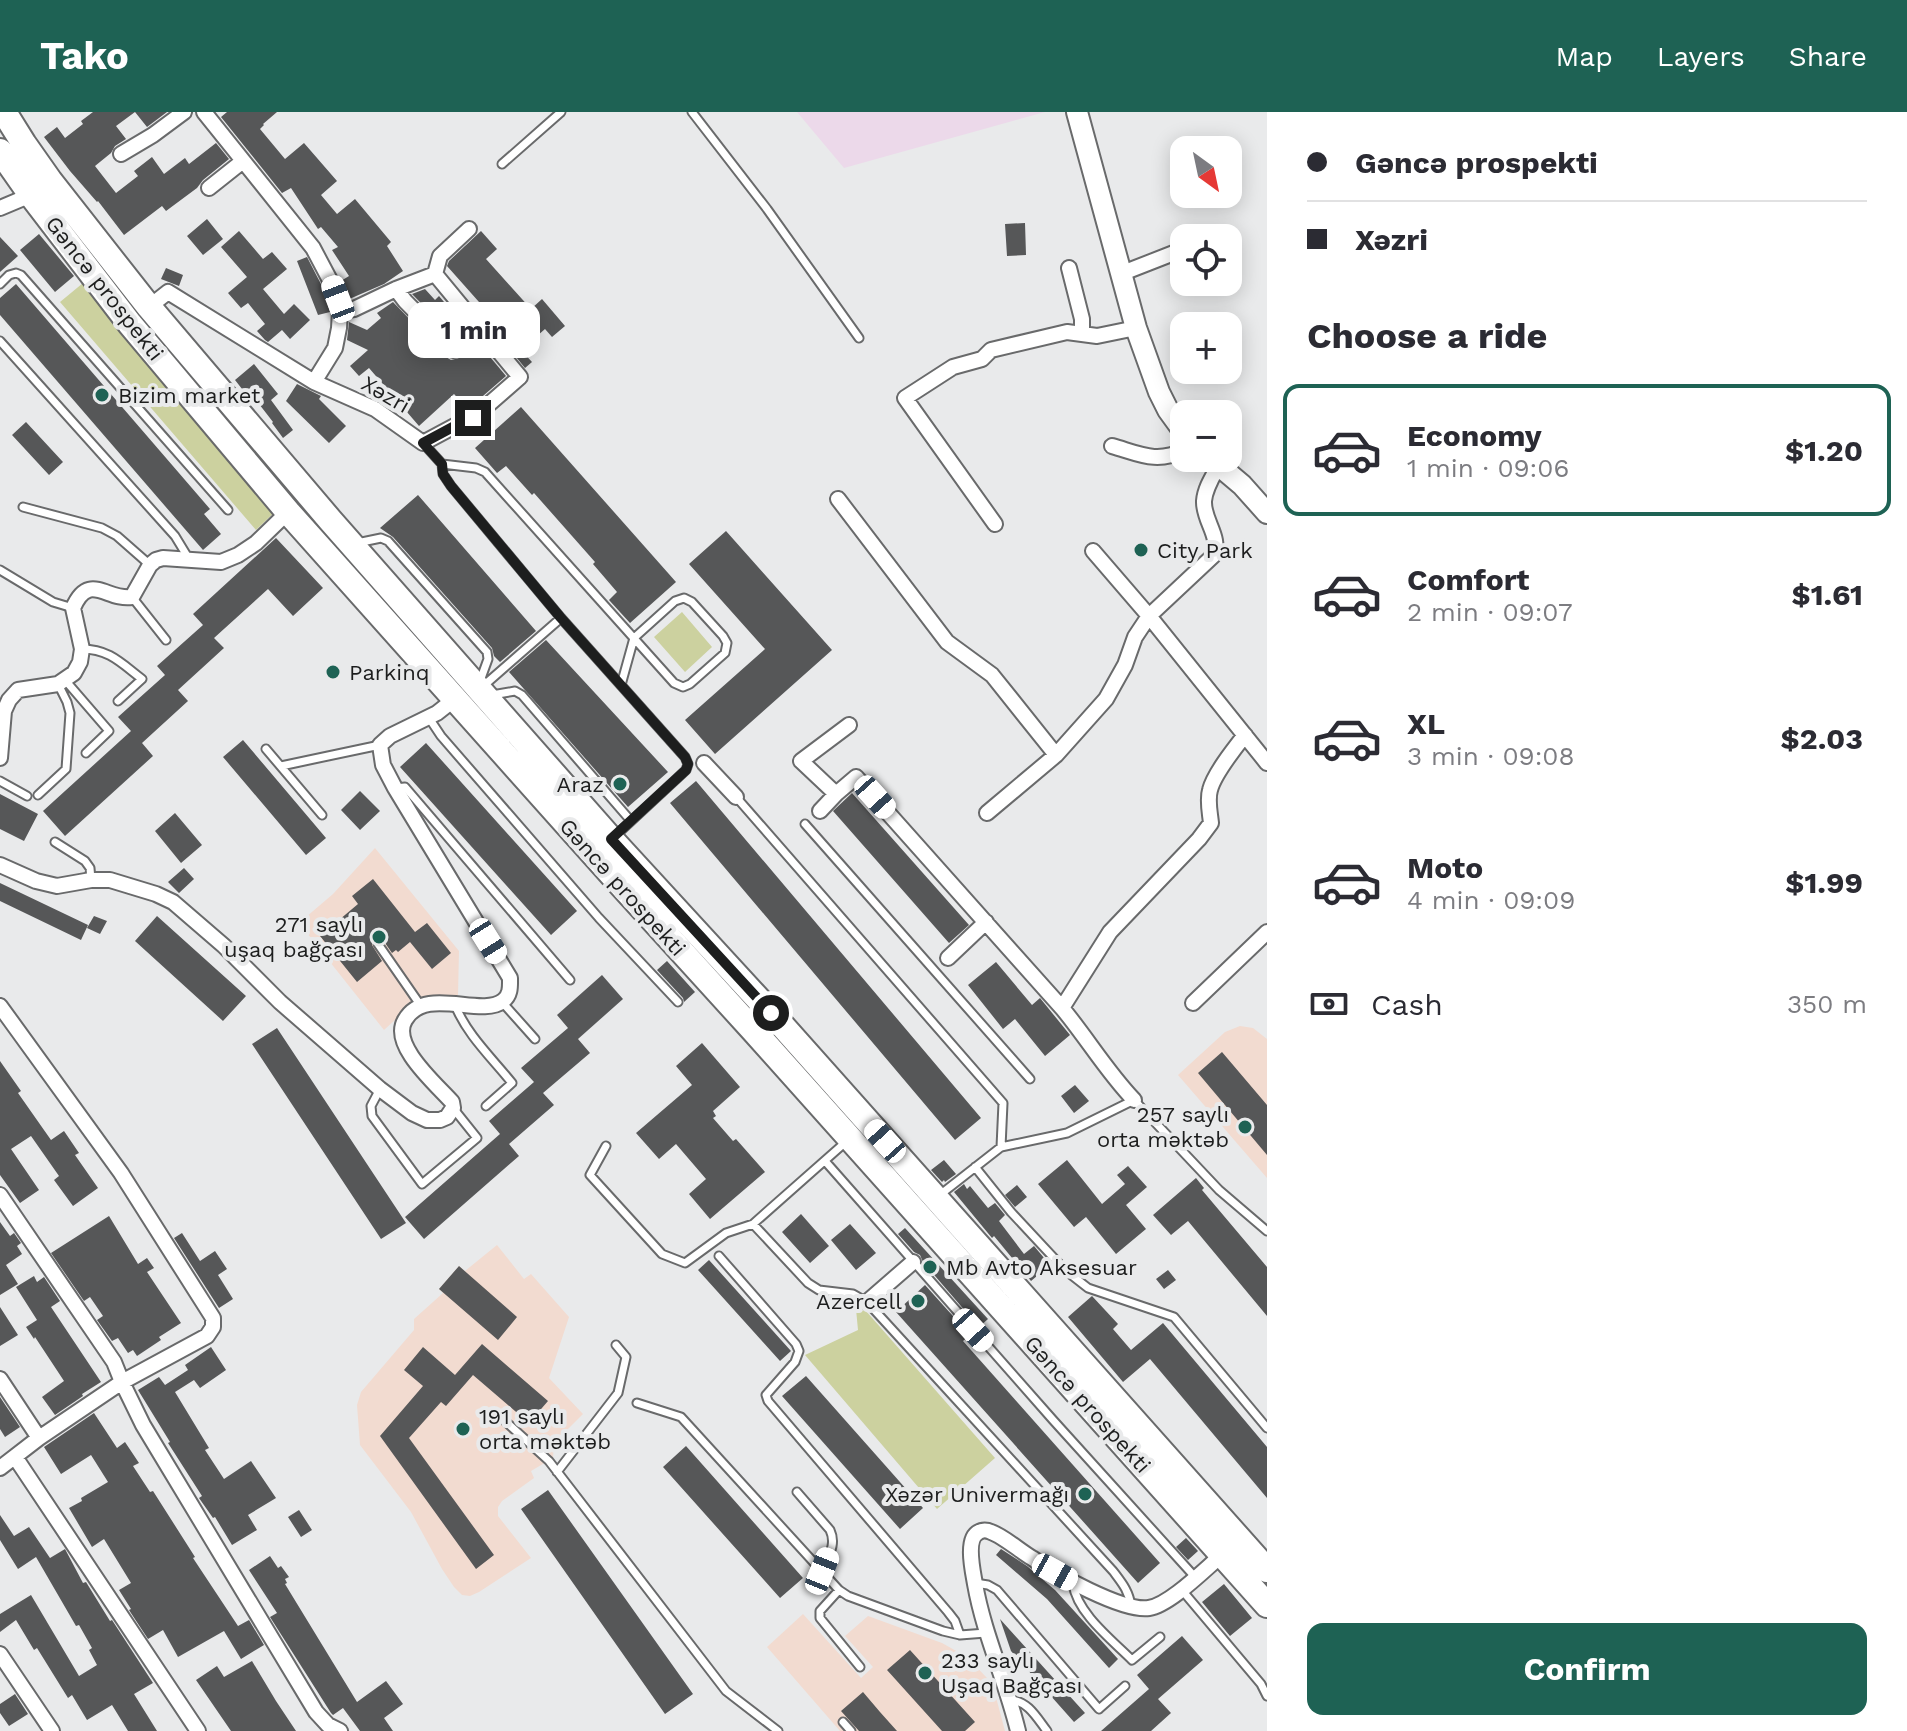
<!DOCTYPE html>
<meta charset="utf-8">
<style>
:root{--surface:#fff;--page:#f7f7f7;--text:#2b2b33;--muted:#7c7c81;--line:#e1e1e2;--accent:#1e6254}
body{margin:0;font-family:"Work Sans",sans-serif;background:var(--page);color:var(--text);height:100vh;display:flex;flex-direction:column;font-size:30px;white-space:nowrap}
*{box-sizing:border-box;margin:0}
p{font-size:26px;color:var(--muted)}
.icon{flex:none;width:44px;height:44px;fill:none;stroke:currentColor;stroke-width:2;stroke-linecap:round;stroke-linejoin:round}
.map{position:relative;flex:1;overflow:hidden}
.panel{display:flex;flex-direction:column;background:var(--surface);width:640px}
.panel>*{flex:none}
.guide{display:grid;align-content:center;height:176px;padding:0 40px;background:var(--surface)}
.needle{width:52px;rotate:147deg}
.buttons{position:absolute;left:1170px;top:24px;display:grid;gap:16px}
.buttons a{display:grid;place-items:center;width:72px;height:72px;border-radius:16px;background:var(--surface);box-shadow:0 4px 20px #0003;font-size:40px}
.end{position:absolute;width:36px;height:36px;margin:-18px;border:10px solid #1d1e1e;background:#fff;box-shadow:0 0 0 4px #fff}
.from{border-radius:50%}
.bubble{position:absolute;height:56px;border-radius:16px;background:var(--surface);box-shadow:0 4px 20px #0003;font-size:26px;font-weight:700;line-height:56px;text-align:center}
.car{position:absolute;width:24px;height:48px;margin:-24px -12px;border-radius:10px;box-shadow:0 0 6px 2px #0007;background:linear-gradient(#fff 24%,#345 0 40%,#fff 0 76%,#345 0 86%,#fff 0)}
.guide b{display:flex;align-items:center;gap:28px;height:76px;font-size:30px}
.guide b+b{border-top:2px solid var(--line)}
.guide i{width:20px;height:20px;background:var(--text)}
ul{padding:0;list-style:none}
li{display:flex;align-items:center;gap:24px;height:132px;margin:0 16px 12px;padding:0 24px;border:4px solid transparent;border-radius:16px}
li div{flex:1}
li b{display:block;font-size:30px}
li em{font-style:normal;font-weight:700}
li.selected{border-color:var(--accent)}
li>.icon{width:72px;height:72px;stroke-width:1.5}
h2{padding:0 40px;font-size:36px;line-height:96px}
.pay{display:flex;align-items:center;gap:20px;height:88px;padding:0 40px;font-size:30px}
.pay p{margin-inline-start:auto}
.primary-button{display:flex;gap:16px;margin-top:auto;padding:16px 40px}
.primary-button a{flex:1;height:92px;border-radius:16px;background:var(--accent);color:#fff;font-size:32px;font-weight:700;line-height:92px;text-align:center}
header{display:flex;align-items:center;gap:48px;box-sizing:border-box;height:112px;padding:0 40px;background:var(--accent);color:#fff}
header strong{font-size:38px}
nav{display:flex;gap:44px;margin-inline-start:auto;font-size:28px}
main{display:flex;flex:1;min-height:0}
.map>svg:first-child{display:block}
.industrial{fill:#ecd9ea}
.education{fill:#f2dbd0}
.green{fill:#ccd19f}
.building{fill:#565758}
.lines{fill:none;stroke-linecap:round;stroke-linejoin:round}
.lane-casing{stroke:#696a6b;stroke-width:11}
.street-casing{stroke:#696a6b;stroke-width:18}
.secondary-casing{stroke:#696a6b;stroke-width:24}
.primary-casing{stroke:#696a6b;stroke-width:28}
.lane{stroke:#fff;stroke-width:7}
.street{stroke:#fff;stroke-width:14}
.secondary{stroke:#fff;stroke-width:20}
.primary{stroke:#fff;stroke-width:24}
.route{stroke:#1d1e1e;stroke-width:10}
.poi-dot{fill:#1e6254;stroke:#e9eaeb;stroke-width:3}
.labels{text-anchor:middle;stroke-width:8;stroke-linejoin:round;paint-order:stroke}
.street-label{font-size:22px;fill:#1d1e1e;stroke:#e9eaeb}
.poi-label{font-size:22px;fill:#1d1e1e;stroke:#e9eaeb;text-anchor:start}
</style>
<header>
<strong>Tako</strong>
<nav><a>Map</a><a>Layers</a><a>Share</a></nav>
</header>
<main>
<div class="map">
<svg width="1267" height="1619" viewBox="0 0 1267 1619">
<rect width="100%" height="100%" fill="#e9eaeb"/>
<path class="industrial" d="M797 0H1045L844 56Z"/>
<path class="education" d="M375 736 459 839 458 883H436L417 888 384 918 299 811 333 782Z
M1240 914 1253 916 1267 927V1066L1178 963 1225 920Z
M497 1133 524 1167 531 1162 569 1205 549 1266 583 1302 554 1331 553 1346 531 1359 534 1366 502 1389 498 1395V1404L531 1446 479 1480 470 1484 462 1483 454 1475 442 1457 411 1400 360 1333 357 1293 361 1280 414 1218V1207L443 1181 439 1177 459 1154 465 1159Z
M803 1502 861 1566 873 1555 845 1524 868 1504 942 1531 967 1545 987 1566 997 1589 1005 1619H840L767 1535Z"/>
<path class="green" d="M83 171 277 398 256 418 60 190Z
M682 500 712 535 685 560 654 525Z
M856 1197 866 1199 995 1346 937 1397 805 1243 858 1218Z"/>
<path class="building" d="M93 0H167L147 15 135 0 116 14 126 27 115 34 111 41 95 54 116 81 138 64 134 59 152 45 164 62 185 46 189 52 216 31 229 47 203 68 197 76 166 99 162 94 124 123 98 89 97 90 70 59 44 25 57 15 65 26 83 12 81 9Z
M227 0H277L263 12 264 13 260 17 285 47 304 31 337 69 321 83 337 102 355 87 391 130 387 134 403 159 384 172 347 188 341 169 349 164 332 138 338 135 321 115 318 117 291 76 282 81 221 5Z
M207 107 223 127 203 143 187 124Z
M1025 111 1026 143 1007 144 1005 112Z
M239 119 263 147 272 140 287 157 263 177 284 202 294 192 310 208 290 227 282 218 268 230 265 228 257 219 265 212 248 191 241 196 228 181 247 165 221 135Z
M481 119 497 137 486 147 531 197 542 187 565 214 552 225 545 217 521 238 532 250 525 256 490 213 495 208 447 154 449 149Z
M39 122 74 164 55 180 20 138Z
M0 125 18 144 0 160Z
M307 145 323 176 330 200 318 203 297 149Z
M166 156 183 163 179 174 161 167Z
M16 172 210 397 204 402 221 422 203 438 0 203V186Z
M425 177 435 188 439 184 506 264 468 297 454 282 419 314 369 256 359 264 350 254 368 238 347 228 349 210 367 218 381 206 377 201 393 190 446 245 451 248 459 246 463 240 461 232 412 182Z
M254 252 278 282 271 288 293 318 283 326 272 311 273 310 249 279 246 282 235 268Z
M297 272 321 284 319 287 346 314 329 331 286 289Z
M521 295 676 470 630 511 609 488 617 480 593 452 595 450 534 381 532 383 506 354 497 361 475 336Z
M26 310 63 350 49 363 12 323Z
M418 383 536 519 500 550 494 544 492 536 393 425 380 416Z
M726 419 832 538 715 642 685 608 765 537 689 452Z
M276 426 323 476 293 504 268 477 214 526 224 536 178 578 188 589 142 631 153 644 65 724 43 699 131 619 118 605 165 563 157 554 203 513 193 502Z
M546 528 668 660 628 695 509 560Z
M243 628 326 726 306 743 223 645Z
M426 631 577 799 551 823 400 655Z
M696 669 981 1006 955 1028 670 691Z
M360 679 380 699 360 718 341 698Z
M852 681 969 813 949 831 833 699Z
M0 682 38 702 24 729 0 717Z
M175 701 202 733 181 751 155 719Z
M184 756 194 767 179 781 168 770Z
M373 767 415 820 427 811 451 841 432 857 410 830 398 840 396 838 392 841 383 828 377 826 373 829 372 833 382 849 357 870 320 824 358 792 352 784Z
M0 771 88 813 81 828 0 789Z
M94 804 107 809 100 822 87 816Z
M157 804 246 884 223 909 135 829Z
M667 849 695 880 684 890 683 886 657 858Z
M996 850 1032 893 1040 886 1070 923 1045 944 1015 907 1003 917 968 873Z
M602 863 623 887 578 927 590 941 543 981 554 993 509 1032 519 1044 424 1127 405 1105 500 1022 489 1009 534 970 521 956 568 916 557 903Z
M277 916 406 1111 381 1127 252 932Z
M702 931 740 975 713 999 716 1004 713 1006 733 1029 736 1027 765 1060 710 1107 689 1082 706 1067 676 1032 659 1047 636 1021 692 973 676 954Z
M1222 940 1267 993V1043L1198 961Z
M0 949 21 979 18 981 51 1028 64 1019 79 1041 75 1043 98 1076 73 1094 54 1068 59 1064 31 1024 11 1037 39 1078 20 1091 0 1063Z
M1075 973 1089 989 1074 1001 1061 984Z
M944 1048 956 1062 945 1070 944 1068 942 1070 931 1058Z
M1067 1048 1102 1092 1125 1072 1117 1063 1128 1054 1147 1075 1126 1093 1146 1117 1116 1142 1086 1105 1074 1115 1038 1072Z
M1196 1066 1204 1076 1202 1078 1267 1155V1204L1188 1109 1171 1123 1153 1103Z
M964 1072 967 1077 970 1074 988 1096 995 1091 1005 1103 999 1109 1024 1142 1034 1134 1050 1153 1031 1169 994 1124 992 1126 954 1080Z
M1017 1073 1027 1085 1015 1095 1005 1083Z
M801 1102 829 1134 810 1151 782 1120Z
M109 1104 138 1152 147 1146 154 1156 147 1160 181 1211 159 1225 161 1228 137 1244 133 1238 128 1241 118 1226 112 1229 97 1208 103 1204 90 1185 84 1189 51 1141Z
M0 1110 10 1124 14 1121 21 1131 17 1134 22 1142 6 1153 18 1172 0 1183Z
M850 1112 876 1141 856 1158 831 1128Z
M905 1116 988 1207 979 1215 923 1150 920 1143 914 1140 898 1122Z
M182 1121 200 1149 215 1139 227 1157 218 1163 233 1187 219 1196 174 1126Z
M709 1148 791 1239 780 1249 698 1158Z
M459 1154 517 1205 498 1228 439 1177Z
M1168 1158 1176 1168 1164 1177 1156 1167Z
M34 1164 37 1170 44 1165 60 1189 51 1195 101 1270 82 1282 83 1284 55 1303 42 1285 64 1269 35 1225 34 1227 26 1215 37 1208 16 1175Z
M925 1173 970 1223 963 1229 1160 1451 1138 1471 896 1200Z
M1092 1184 1118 1212 1113 1217 1131 1238 1163 1211 1267 1335V1386L1150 1247 1123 1270 1068 1205Z
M0 1195 18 1223 0 1234Z
M482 1232 548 1289 529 1311 473 1263 446 1294 441 1290 409 1326 494 1443 476 1457 380 1324 423 1274 404 1258 423 1235 455 1263Z
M211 1235 226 1258 200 1276 194 1268 175 1280 209 1336 205 1338 224 1367 251 1349 276 1386 248 1403 257 1418 232 1433 215 1405 213 1406 199 1386 202 1384 168 1331 170 1330 138 1278 159 1265 165 1273 188 1258 185 1253Z
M806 1264 923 1396 900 1417 782 1284Z
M0 1285 20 1315 5 1325 0 1317Z
M94 1301 117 1336 125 1330 139 1351 133 1354 150 1380 153 1379 195 1445 193 1446 238 1514 249 1508 264 1533 241 1547 224 1519 178 1545 163 1518 148 1527 129 1498 131 1497 119 1478 131 1471 104 1427 92 1435 69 1396 82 1389 81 1386 108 1370 91 1343 61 1362 44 1335Z
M686 1334 803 1466 780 1486 663 1355Z
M548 1378 693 1582 665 1602 521 1397Z
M299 1398 312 1418 301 1425 288 1405Z
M0 1403 14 1424 29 1415 50 1446 65 1437 83 1471 86 1470 110 1509 112 1508 153 1571 134 1582 157 1619H128L112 1593 87 1608 72 1583 68 1586 37 1536 34 1538 16 1508 0 1520V1502L31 1483 79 1564 97 1553 89 1538 92 1536 79 1513 76 1514 36 1445 18 1457 0 1428Z
M1186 1426 1198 1439 1188 1448 1176 1435Z
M1001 1437 1027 1454 1055 1478 1118 1547 1109 1556 1047 1487 996 1443Z
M270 1444 278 1456 281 1454 289 1465 285 1467 287 1471 285 1472 357 1590 386 1569 403 1592 384 1606 393 1619H360L343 1596 333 1603 331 1601 270 1505 277 1501 249 1458Z
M1224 1472 1252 1506 1230 1524 1202 1490Z
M1000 1507 1085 1601 1074 1610 1011 1539Z
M1182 1524 1203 1548 1158 1587 1171 1601 1151 1619H1101L1149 1577 1137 1563Z
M910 1538 975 1610 965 1619H942L887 1558Z
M252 1549 276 1589 296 1619H231L196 1568 217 1554 224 1565Z
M863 1580 880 1600 897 1619H859L841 1599Z
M15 1582 28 1602 9 1614 0 1601V1592Z"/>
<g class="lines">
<g class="lane-casing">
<path id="lane" d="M692 0 767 97 859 226
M502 52 561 0
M0 172 9 163 16 161 21 163 228 398
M0 229 175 424 189 447
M423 331 442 352 443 362 451 374 561 506 685 645 688 652 686 658 615 724
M442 352 476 356 485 360 674 571 683 575 690 572 725 541 727 531 723 524 692 490 684 486 675 489 634 526 621 573
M23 395 102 416 117 424 150 453
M357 431 381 426 388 429 487 540 488 547 480 569
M0 458 53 490 73 496
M132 485 166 528
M82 537C109 537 121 551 142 567L118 589
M65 568 109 619 86 641
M481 576 561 506
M492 583 515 579 522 583 631 709
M429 606 441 624 599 806 678 890
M266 637 322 703
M281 654 380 633
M0 669 27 684
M395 676 405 675 570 868
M38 683 66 657 70 601 67 590 58 572
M737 686 1003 991 1001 1035
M805 712 1030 967
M55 730 85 749 90 756 91 768
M378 832 421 894
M502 890 535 927
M455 893C467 923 492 946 512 971L486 994
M380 977 371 994 372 1004 422 1072 477 1026 453 996
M606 1034 590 1063 662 1142 685 1151 726 1121 753 1112 848 1028
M825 1049 1053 1308 1195 1465
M975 1055 1011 1100 1065 1158 1088 1176 1174 1205 1267 1316
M941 1082 1001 1035 1067 1021 1134 988 1219 1078 1267 1119
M753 1112 808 1171 819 1178 853 1182 867 1190 1113 1459C1122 1471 1129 1479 1131 1494
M719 1144 796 1232 799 1239 795 1250 766 1283 768 1289 948 1500 955 1509 960 1523
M637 1291 681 1305 839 1478 848 1484 943 1519 960 1523 986 1521
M505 1309 549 1349 726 1579 778 1619
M557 1360 618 1281 626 1245 616 1233
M797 1380 830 1418C837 1433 828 1444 822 1459
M975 1471 988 1473 997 1478 1099 1597 1125 1574
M1073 1472C1077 1501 1112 1528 1132 1548L1160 1525
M1181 1477 1261 1572 1267 1584
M839 1478 820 1499V1506L860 1555
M1011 1588C1028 1589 1037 1606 1047 1619
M843 1610 851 1619"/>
</g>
<g class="street-casing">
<path id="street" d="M121 42 153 23 184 0
M209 76 243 49
M0 96 31 83
M1069 156 1082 207V221
M1120 162 1184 137
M396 177 405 189 453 238
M149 195 168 180 314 270 335 236 339 216 340 199 332 172 313 136 204 0
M340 199 354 197 396 177 435 162 440 144 469 117
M314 270 375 297 423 331 464 309 473 306 520 265 435 162
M1112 334C1140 342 1157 352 1184 338
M838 387 947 530 992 563 1056 643
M995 412 905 286 953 255 982 247 991 238 1067 220 1097 224 1136 216
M1093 439 1149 504 1267 651
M849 613 801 649 836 682 856 665 1062 896C1087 926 1107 960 1134 988
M0 646 4 599 9 588 18 578 58 572 74 561 80 550 82 537 73 496C89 459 107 489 132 485L150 453 156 448 163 446 221 450 238 443 256 431 288 400
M704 651 736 685
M820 699 836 682
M987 701 1056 643 1106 587 1125 553 1135 525 1149 504 1213 444C1222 425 1203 409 1204 389 1205 376 1213 364 1219 353
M0 753 36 769 57 774 91 768H110L156 782 173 790 224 834 280 890 380 977 412 1001 427 1008H440L447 1005 453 996 452 990C436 972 390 933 405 908 425 873 480 906 503 889 511 883 510 874 510 866L395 676 383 653 380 633 390 624 437 601 456 586
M948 846 986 810
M1193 891 1267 820
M0 894 121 1061 213 1206V1215L207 1224 122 1270 39 1326 0 1356
M1062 896 1110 820 1199 727 1211 711C1210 701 1207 688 1210 678 1214 662 1234 637 1245 623
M0 1083 114 1250 122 1270 143 1313 316 1600 328 1613 340 1619
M867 1190 913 1150
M0 1267 39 1326
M15 1345 198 1619
M0 1542 52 1619
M1018 1619C1006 1569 984 1523 975 1472 973 1460 965 1426 979 1420 982 1418 987 1418 991 1420 1003 1424 1020 1439 1032 1446 1055 1462 1123 1500 1149 1496 1170 1493 1206 1456 1223 1442"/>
</g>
<g class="secondary-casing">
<path id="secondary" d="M1077 0 1136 216 1159 280 1168 298 1184 320
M1210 346 1242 373 1267 401"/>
</g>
<g class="primary-casing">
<path id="primary" d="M4 0 24 32 50 69 149 195 330 408 611 727 771 901 1267 1458
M0 39 31 83 130 212 288 400 613 764 753 918 1267 1493"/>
</g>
<use href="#lane" class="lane"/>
<use href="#street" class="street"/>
<use href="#secondary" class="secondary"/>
<use href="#primary" class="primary"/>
</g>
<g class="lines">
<path class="route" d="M473 306 464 309 423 331 442 352 443 362 451 374 561 506 685 645 688 652 686 658 611 727 771 901"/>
</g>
<g class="poi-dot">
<circle cx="102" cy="283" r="8"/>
<circle cx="1141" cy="438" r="8"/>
<circle cx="333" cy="560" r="8"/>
<circle cx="620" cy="672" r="8"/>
<circle cx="379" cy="825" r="8"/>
<circle cx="1245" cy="1015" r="8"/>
<circle cx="930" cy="1155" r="8"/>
<circle cx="918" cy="1189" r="8"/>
<circle cx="463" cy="1317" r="8"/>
<circle cx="1085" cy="1382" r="8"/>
<circle cx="925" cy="1561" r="8"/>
</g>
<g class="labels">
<g class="street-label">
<text transform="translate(105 176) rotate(52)" y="8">Gəncə prospekti</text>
<text transform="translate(386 282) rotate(30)" y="8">Xəzri</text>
<text transform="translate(623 775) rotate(48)" y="8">Gəncə prospekti</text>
<text transform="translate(1088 1292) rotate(48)" y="8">Gəncə prospekti</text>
</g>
<g class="poi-label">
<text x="118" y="291">Bizim market</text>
<text x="1157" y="446">City Park</text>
<text x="349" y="568">Parkinq</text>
<text x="604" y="680" text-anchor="end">Araz</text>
<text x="363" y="820" text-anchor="end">271 saylı<tspan x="363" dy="25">uşaq bağçası</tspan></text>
<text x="1229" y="1010" text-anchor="end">257 saylı<tspan x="1229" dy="25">orta məktəb</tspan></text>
<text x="946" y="1163">Mb Avto Aksesuar</text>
<text x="902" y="1197" text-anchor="end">Azercell</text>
<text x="479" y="1312">191 saylı<tspan x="479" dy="25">orta məktəb</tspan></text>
<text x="1069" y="1390" text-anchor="end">Xəzər Univermağı</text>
<text x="941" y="1556">233 saylı<tspan x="941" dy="25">Uşaq Bağçası</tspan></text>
</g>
</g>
</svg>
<div class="buttons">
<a><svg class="needle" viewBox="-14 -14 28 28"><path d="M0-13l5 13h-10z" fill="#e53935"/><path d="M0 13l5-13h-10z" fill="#7c7c81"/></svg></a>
<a><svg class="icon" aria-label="locate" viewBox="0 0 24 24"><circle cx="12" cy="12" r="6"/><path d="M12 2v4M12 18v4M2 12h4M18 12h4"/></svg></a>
<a>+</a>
<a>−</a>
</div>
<i class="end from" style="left:771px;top:901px"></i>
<i class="end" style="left:473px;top:306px"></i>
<div class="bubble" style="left:408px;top:190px;width:132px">1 min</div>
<i class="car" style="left:338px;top:187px;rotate:339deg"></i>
<i class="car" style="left:875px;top:685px;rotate:138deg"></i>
<i class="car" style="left:488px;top:829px;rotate:148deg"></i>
<i class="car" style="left:885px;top:1029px;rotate:318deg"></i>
<i class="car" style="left:973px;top:1218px;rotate:138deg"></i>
<i class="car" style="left:822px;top:1459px;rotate:22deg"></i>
<i class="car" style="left:1055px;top:1460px;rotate:119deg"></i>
</div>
<section class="panel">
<div class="guide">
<b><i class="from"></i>Gəncə prospekti</b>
<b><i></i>Xəzri</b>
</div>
<h2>Choose a ride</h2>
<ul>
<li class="selected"><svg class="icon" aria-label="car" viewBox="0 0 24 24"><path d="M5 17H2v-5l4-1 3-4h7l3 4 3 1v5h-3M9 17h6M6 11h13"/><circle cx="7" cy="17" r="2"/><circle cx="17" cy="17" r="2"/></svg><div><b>Economy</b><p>1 min · 09:06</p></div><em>$1.20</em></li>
<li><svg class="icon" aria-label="car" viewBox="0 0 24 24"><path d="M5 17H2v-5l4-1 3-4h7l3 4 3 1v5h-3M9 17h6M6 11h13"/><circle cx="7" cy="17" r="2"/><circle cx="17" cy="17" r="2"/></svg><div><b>Comfort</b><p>2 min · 09:07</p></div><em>$1.61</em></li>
<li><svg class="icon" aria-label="car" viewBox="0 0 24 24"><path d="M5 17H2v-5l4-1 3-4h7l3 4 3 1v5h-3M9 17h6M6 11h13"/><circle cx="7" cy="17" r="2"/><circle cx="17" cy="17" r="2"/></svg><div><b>XL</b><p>3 min · 09:08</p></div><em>$2.03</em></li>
<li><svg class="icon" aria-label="car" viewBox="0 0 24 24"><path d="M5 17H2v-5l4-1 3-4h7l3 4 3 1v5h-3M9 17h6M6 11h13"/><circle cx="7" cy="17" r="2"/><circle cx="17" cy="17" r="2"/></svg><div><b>Moto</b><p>4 min · 09:09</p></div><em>$1.99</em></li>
</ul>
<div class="pay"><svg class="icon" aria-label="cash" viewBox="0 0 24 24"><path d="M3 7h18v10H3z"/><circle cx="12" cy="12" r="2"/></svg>Cash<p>350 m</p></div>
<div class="primary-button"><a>Confirm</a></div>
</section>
</main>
